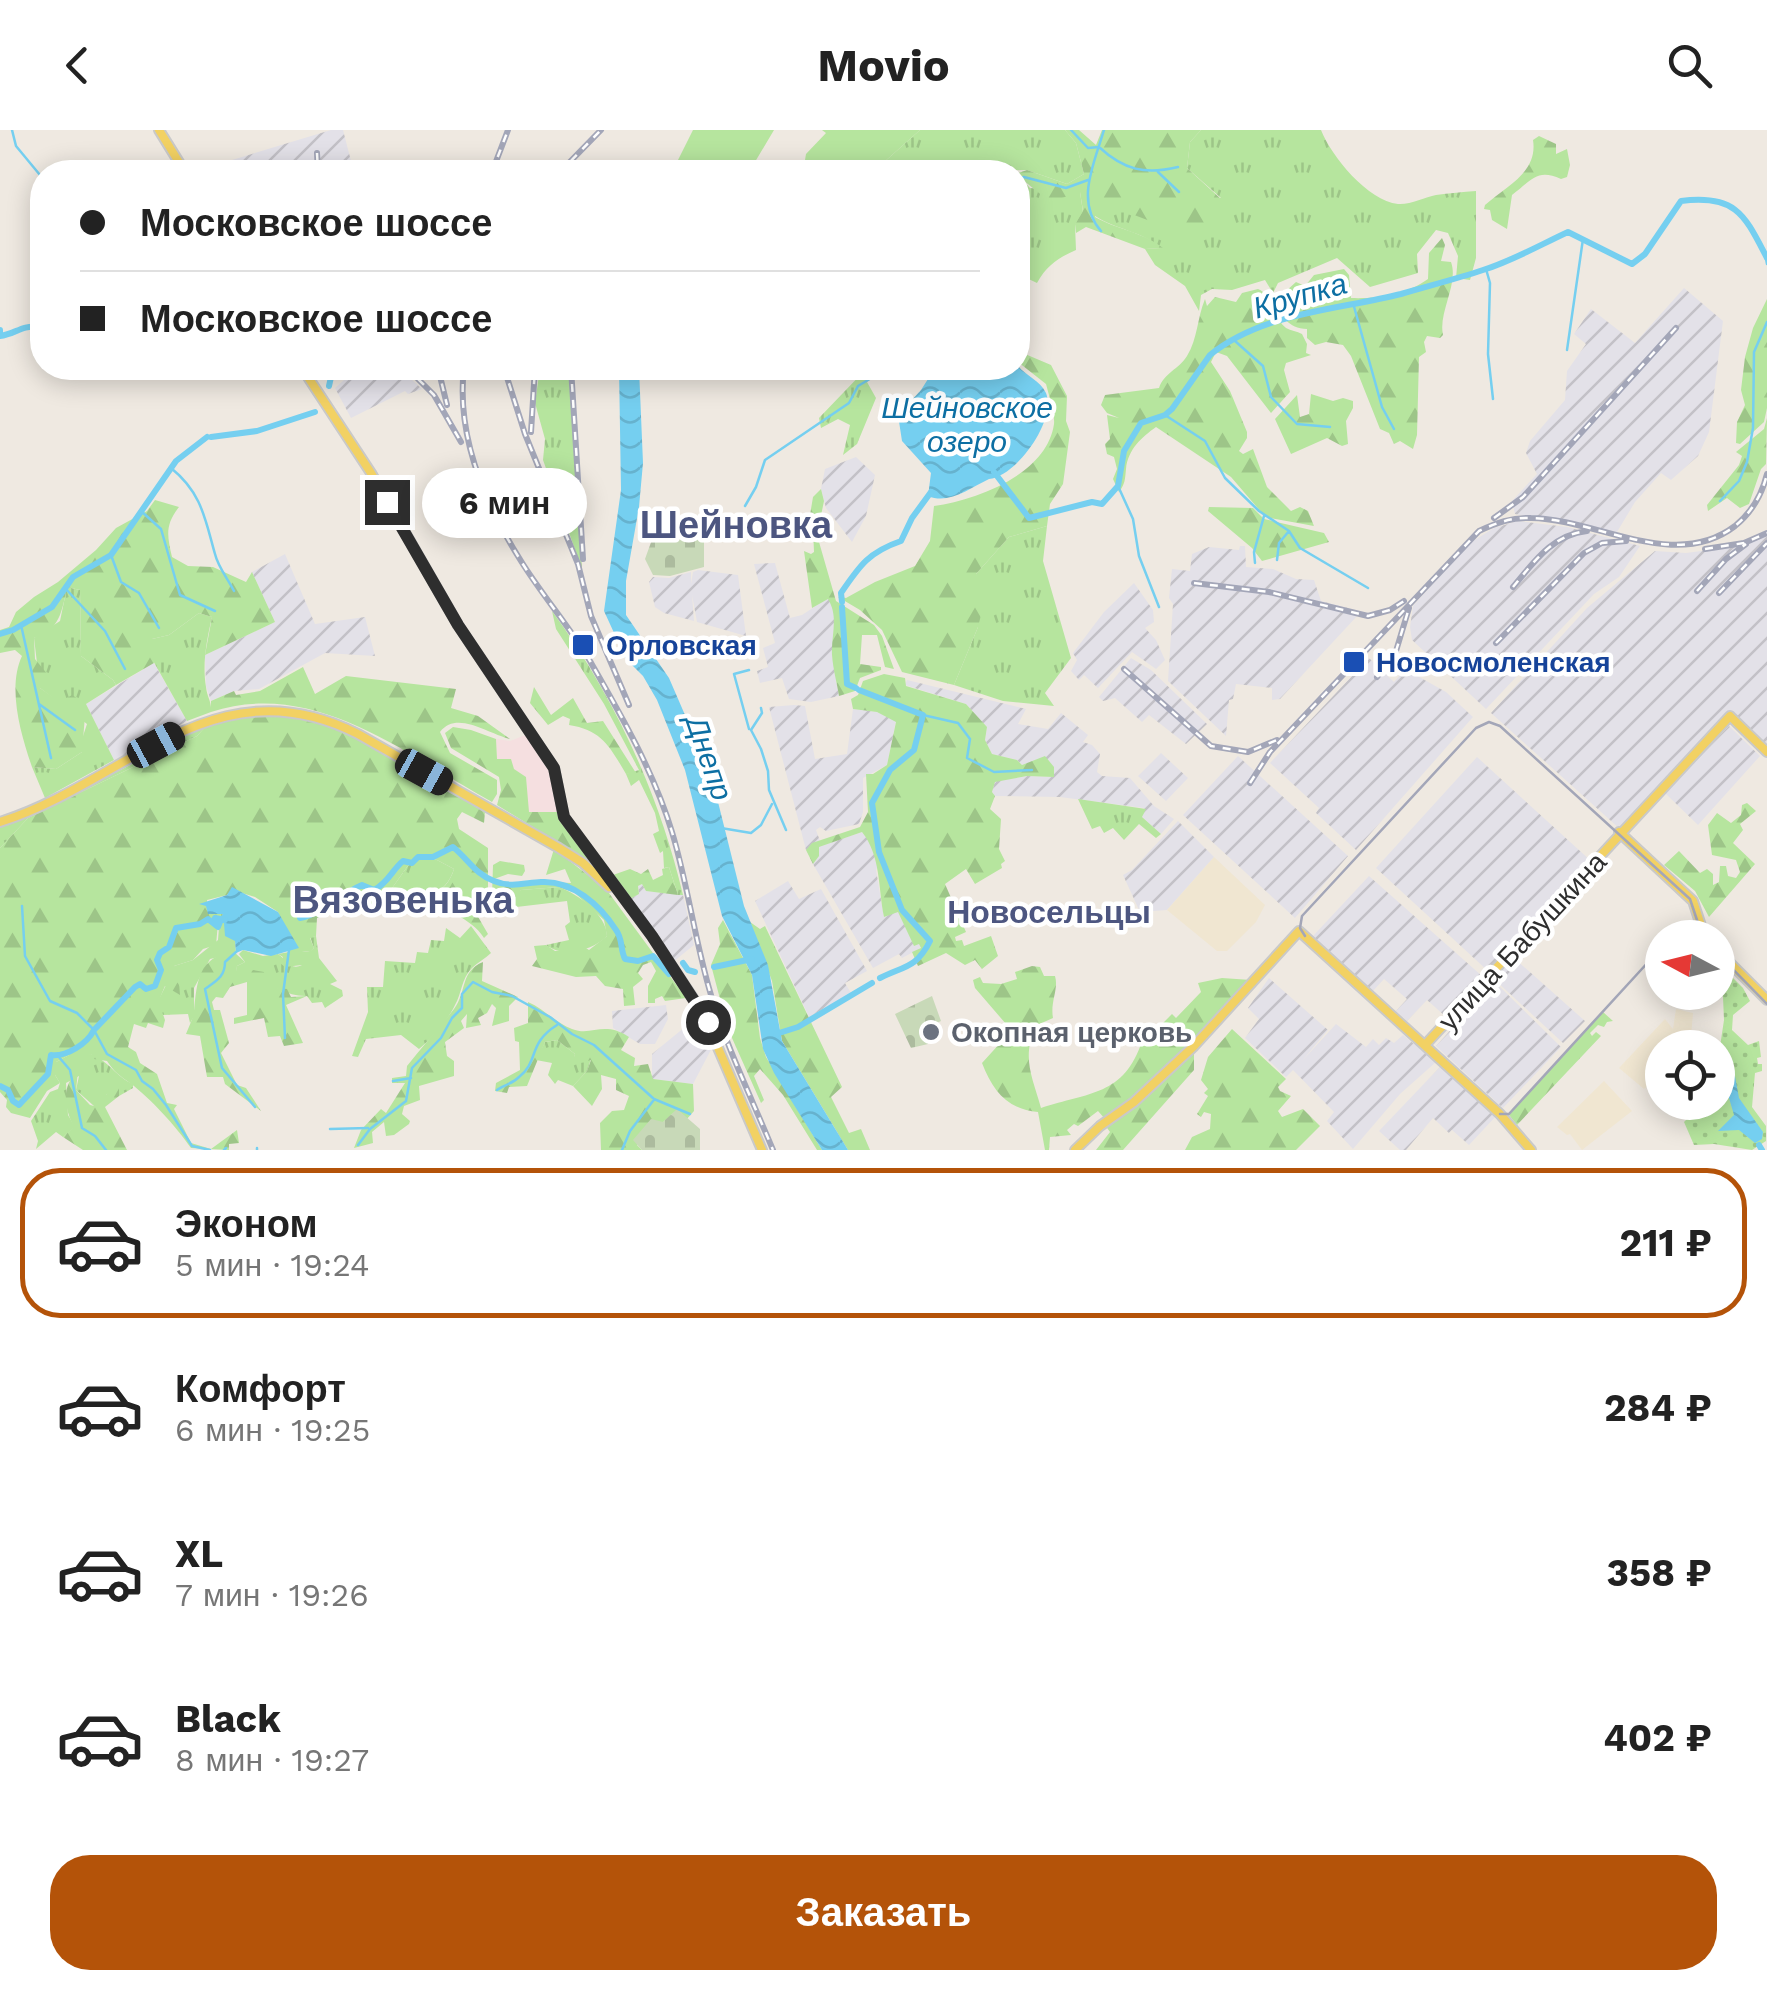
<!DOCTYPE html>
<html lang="ru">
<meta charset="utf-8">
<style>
:root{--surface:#fff;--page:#f2f2f2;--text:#222;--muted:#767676;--line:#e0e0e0;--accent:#b45309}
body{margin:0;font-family:"Work Sans",sans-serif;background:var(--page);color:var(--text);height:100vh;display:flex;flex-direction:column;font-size:38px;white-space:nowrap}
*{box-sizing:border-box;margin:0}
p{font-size:32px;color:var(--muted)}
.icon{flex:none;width:55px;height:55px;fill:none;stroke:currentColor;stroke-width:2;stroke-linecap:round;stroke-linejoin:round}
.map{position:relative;height:1020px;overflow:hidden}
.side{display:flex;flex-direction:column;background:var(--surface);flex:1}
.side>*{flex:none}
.hud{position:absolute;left:30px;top:30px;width:1000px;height:220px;border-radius:40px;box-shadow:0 5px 25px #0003;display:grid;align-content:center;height:220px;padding:0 50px;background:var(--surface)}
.needle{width:65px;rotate:277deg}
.buttons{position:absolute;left:1645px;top:790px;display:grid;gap:20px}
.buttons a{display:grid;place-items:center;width:90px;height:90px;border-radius:50%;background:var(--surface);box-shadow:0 5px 25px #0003;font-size:50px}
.end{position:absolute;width:45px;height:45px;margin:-22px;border:12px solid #2e2e2e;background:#fff;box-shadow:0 0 0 5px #fff}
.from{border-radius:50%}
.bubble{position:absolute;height:70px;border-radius:35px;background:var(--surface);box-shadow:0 5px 25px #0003;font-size:32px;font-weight:700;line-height:70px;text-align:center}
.car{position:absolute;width:30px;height:60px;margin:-30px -15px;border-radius:12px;box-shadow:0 0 8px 2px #0007;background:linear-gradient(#222 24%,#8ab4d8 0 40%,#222 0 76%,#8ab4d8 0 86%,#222 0)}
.hud b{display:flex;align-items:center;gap:35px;height:95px;font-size:38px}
.hud b+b{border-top:2px solid var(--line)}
.hud i{width:25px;height:25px;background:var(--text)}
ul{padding:18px 0 0;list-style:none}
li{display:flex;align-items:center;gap:30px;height:150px;margin:0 20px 15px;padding:0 30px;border:5px solid transparent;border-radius:40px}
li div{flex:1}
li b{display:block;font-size:38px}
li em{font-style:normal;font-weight:700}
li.active{border-color:var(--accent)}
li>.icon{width:90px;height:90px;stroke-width:1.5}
.primary-button{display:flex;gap:20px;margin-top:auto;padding:20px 50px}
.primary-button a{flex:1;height:115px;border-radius:40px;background:var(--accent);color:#fff;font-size:40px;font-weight:700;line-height:115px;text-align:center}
header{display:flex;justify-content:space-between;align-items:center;height:130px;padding:0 50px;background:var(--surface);font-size:45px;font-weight:700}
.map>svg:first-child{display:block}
.industrial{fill:url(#industrial-furrows)}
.education{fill:#f0e6d1}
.medical{fill:#f5dfe0}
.grass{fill:url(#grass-tufts)}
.forest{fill:url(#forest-firs)}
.cemetery{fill:url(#cemetery-stones)}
.park{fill:url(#park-dots)}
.garden{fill:#b6e59e}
.water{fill:url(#water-waves)}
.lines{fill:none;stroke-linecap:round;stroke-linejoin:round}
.stream{stroke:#75cff0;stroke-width:2.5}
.river{stroke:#75cff0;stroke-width:6}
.major-casing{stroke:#c9c9c9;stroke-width:12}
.major{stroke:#f2d163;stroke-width:8}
.tram{stroke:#a3a6b8;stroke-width:2.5}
.rail-casing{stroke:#a3a6b8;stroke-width:6}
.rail{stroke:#fff;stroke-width:2.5;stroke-dasharray:8;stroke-linecap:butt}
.route{stroke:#2e2e2e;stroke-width:12}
.transit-dot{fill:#1a4fb4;stroke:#fff;stroke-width:4}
.worship-dot{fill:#6b7280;stroke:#fff;stroke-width:4}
.labels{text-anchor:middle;stroke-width:9;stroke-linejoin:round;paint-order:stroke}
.transit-label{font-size:28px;font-weight:bold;fill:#164399;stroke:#fff;text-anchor:start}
.street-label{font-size:28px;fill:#2e2e2e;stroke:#fff}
.worship-label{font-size:28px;font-weight:bold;fill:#5b616d;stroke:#fff;text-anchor:start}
.water-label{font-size:30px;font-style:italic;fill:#0d6fa3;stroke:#fff}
.quarter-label{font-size:32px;font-weight:bold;fill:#4d5680;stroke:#fff}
.district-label{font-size:38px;font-weight:bold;fill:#4d5680;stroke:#fff}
</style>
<header><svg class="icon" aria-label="back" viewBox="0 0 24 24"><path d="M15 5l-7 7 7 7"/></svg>Movio<svg class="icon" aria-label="search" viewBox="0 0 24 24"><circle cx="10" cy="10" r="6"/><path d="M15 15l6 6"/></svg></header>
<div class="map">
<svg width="1767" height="1020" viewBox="0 0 1767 1020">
<defs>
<pattern id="industrial-furrows" width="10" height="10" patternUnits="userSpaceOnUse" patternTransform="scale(2.5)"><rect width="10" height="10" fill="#e3e1e8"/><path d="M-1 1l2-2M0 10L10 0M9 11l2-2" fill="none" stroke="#c3c1c7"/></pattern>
<pattern id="grass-tufts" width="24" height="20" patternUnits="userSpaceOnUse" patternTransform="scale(2.5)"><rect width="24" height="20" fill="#b6e59e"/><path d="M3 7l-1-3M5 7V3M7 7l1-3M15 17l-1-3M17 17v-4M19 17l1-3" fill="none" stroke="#9dc588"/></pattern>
<pattern id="forest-firs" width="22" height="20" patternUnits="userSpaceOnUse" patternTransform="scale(2.5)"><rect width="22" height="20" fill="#b6e59e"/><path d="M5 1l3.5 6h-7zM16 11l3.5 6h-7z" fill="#9dc588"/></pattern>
<pattern id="cemetery-stones" width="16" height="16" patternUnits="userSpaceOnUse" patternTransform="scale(2.5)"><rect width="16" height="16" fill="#c8d9b8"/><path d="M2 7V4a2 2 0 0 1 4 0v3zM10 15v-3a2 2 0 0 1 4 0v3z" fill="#acbb9e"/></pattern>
<pattern id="park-dots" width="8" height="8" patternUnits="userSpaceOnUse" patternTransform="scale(2.5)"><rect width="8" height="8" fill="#b6e59e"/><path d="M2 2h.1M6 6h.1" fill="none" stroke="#9dc588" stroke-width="1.8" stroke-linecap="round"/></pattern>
<pattern id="water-waves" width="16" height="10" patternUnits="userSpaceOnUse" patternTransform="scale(2.5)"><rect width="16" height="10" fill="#75cff0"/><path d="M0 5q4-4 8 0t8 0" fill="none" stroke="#66b2ce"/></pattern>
</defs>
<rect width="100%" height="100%" fill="#efe9e1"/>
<path class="industrial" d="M331 0H343L351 31 323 39V42H234L232 30Z
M1684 158 1723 191 1709 302 1698 326 1671 350 1661 343 1635 372 1617 402 1515 384 1512 371 1537 344 1526 323 1530 311 1565 270 1567 241 1586 214 1574 204 1591 179 1635 213Z
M336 238H399L422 259 408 264 405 261 351 288 335 258 344 250Z
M856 327 875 345 866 386 852 412 826 378 821 359 825 339Z
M1518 391 1567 397 1640 416 1619 447 1594 464 1486 579 1412 510 1410 497 1413 476 1470 413 1494 398Z
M1767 404V625L1725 587 1620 699 1491 583 1587 478 1655 421 1686 423 1746 415Z
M1240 416H1245L1246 437 1273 439 1296 449 1314 450 1321 471 1359 481V484L1280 569 1272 570V558L1236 554 1233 569 1229 570 1226 606 1168 551 1173 474 1169 468 1172 439 1190 441 1192 424 1209 417 1239 420Z
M285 424 315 494 365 487 375 526 325 523 259 559 234 561 211 571 206 556 205 525 275 492 252 442Z
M775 433 790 488 802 485 828 468 831 472 835 488 832 524 839 566 811 572 789 569 782 548 760 553 757 541 768 537 763 518 775 513 754 434Z
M698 440 738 445 746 506 697 492 692 465 694 491 664 483 655 477 649 452 653 447 669 448 691 442V454L693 442Z
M1134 453 1153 480 1154 492 1145 498 1156 510 1165 530 1156 539 1132 522 1098 558 1084 545 1079 550 1071 541 1077 530 1073 523 1104 482Z
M1131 528 1151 540 1207 594 1186 614 1149 585 1142 592 1115 568 1103 571 1099 567Z
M1369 528 1394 552 1405 539 1446 562 1473 587 1356 720 1316 683 1319 678 1270 633Z
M154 533 187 591 114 630 86 574Z
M907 550 1026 579 1018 594 1048 599 1061 583 1088 605 1083 612 1092 615 1100 624 1097 642 1102 646 1130 648 1154 676 1174 689 1161 704 1142 687 1144 678 1060 667 995 666 992 662 995 651 1027 646 1054 647 1042 629 1022 635 1017 630 992 624 985 610 987 597 966 574 905 555Z
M794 575 805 576 815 629 847 624 853 579 877 582 896 591 887 635 863 648V682L859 694 826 701 820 697 816 700 820 711 806 720 769 577Z
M1729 596 1760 626 1698 695 1665 663Z
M1161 623 1188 648 1166 671 1138 646Z
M1238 626 1348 726 1295 788 1183 685Z
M1477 627 1591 731 1488 841 1376 738Z
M1178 691 1214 727 1167 780 1140 782 1123 745 1132 740Z
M862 702 871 713 879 733 876 740 884 787 898 781 914 815 919 814 921 818 902 828 899 824 873 838 813 734 819 725 818 717Z
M1369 746 1482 846 1445 886 1427 870 1407 891 1396 881 1407 869 1384 849 1373 861 1313 806Z
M788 751 799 769 821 759 867 841 845 853 851 863 809 887 755 771Z
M642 754 646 761 683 765 694 815 673 832 626 771 639 764 638 756Z
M1514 828 1585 891 1563 913 1494 849Z
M1269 848 1328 900 1302 931 1336 894 1366 917 1373 909 1379 915 1386 908 1394 913 1403 905 1436 932 1400 964 1353 1019 1327 991 1334 982 1293 940 1286 947 1245 908 1259 889 1248 878Z
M1495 852 1561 917 1503 978 1436 916Z
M666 875 668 889 655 914H640L613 898 612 881Z
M701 889 714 914 693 954 652 949V924L685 897V892Z
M1440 937 1497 985 1469 1015 1452 1000 1449 1003 1433 988 1406 1020H1400L1379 1001Z"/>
<path class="education" d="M1214 727 1265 775 1256 792 1227 821H1217L1167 780Z
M1676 879 1693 883 1690 917 1662 918V936L1659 937 1662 944 1644 959 1619 938 1665 889 1673 899Z
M1604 951 1632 981 1582 1020 1570 1004 1567 1005 1557 997Z"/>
<path class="medical" d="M528 604 554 640 560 682H528L526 647 497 629 496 609 510 611Z"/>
<path class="grass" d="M920 0H1065L1076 13 1084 44 1067 54 1027 40 873 42Z
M1201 0H1321C1331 26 1368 71 1398 74 1410 75 1425 67 1436 65 1449 63 1463 62 1476 61V128L1470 150 1456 148 1458 126 1448 103 1436 100 1417 124 1418 143 1370 157 1337 128 1278 153 1273 163 1265 150 1232 160 1212 159 1201 165 1199 181 1185 156 1155 135 1145 119 1161 118C1141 101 1117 100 1095 86L1094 69 1221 68 1187 38 1190 12Z
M1023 50 1030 58 1080 62 1083 82 1075 95 1076 120C1058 128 1047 135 1037 153L1018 144V53Z
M540 238H569L582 439 543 330 545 309 535 273Z
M867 238H884L867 252 876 268 857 314 843 325 850 295 838 289 821 298 819 288Z
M1047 396 1043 431 1071 528 1045 563 1054 576 1003 571 954 555 978 497 976 444 1009 407Z
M67 457 80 460 81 526 113 550 116 555 86 574 114 630 45 668 32 637 56 639 82 622V609L87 594 40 558 34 508 60 491Z
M552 481C614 566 659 663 683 765H678L669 737 664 738 663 721 660 723 653 704 659 701 655 683 639 650 631 656 626 644 639 640 604 574 556 499Z
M199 483 212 487C207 509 202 534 206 557 207 567 212 572 211 582L187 591 151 527 152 509 169 505Z
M207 595 197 606 28 688 0 718V696L57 673Z
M1078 669 1146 679 1142 687 1161 704 1156 708 1139 694 1124 710 1113 698 1104 703 1100 696 1092 699Z
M419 727 437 730 454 739C443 772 418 766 390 761L407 737Z
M559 757C578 764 607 785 607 806 592 821 563 828 546 815L569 810 565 796 570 792 567 771 492 780V766L497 768V774L521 760Z
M222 783 235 810 236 823 210 829 194 858V886L190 893 188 884 163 885 159 881 158 871 166 855 179 864 174 836 193 830 218 810 219 797 209 790 208 784Z
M471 796 491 823C485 829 478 832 472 838 461 849 462 863 455 875 448 890 433 907 419 919L401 905 366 909 358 927 352 926 368 882 367 857H383L385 831 415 833 417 822 428 823 431 810 444 811 446 798 460 808Z
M316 806 319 828 337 851 330 854 342 860 343 866 325 878 322 872 312 873 307 866C281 867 263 845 235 846L237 836 245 832 239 824 243 820 263 826 278 824C286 829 290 841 302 835V821L309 822 314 818 310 807Z
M557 910 575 924 574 929H591L587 941 573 956 558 950 555 954 548 945 552 933 536 930 545 912Z
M91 924C109 931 116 947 133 954V958L119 966 117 963 107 964 94 976 76 960 79 946 66 953 68 985 75 997 63 1007 56 1002 36 1019 38 1011 31 991 50 962 58 959 60 953 55 945 56 932 69 925Z"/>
<path class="forest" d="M1065 0H1079L1096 15 1102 0H1201L1190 12 1187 38 1221 69 1229 83 1212 104H1184L1095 70V87C1118 100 1141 101 1163 118L1145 119 1086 97 1076 103 1075 94 1083 81 1080 62 1050 72 1023 50 1018 53V43L1027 40 1067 54 1084 44 1076 13Z
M1539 6 1556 14V24L1567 19 1570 35 1567 47 1561 49C1537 38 1532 50 1512 65L1507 99 1492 90 1490 80 1484 79 1485 75C1508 55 1538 42 1533 10Z
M1442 108 1445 115 1441 131 1451 132C1459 154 1438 182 1443 205L1440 208 1427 206 1424 212 1426 222 1419 227 1417 305 1413 319 1400 311 1394 314 1389 303 1380 299 1351 226 1343 215 1326 212 1315 215 1307 208V199C1288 198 1281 187 1276 170L1296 152 1305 156 1314 145 1344 139 1349 145 1351 168C1376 169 1406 165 1428 149L1429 123Z
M1258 159C1276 167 1272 187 1286 198 1291 201 1297 201 1302 204L1307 214 1306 223 1311 225 1286 233 1284 240 1290 262 1271 283 1227 226 1216 222 1211 232 1230 261 1247 302V308L1239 321 1243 324 1253 319 1267 357 1291 381 1300 377 1308 381 1314 396 1270 388 1262 383 1231 347 1156 297C1142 307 1128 319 1126 339 1125 350 1125 354 1119 362L1113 349 1117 339 1114 327 1107 324 1105 314 1110 309 1107 285 1119 288 1107 283 1101 275 1105 265 1159 258C1164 243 1179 239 1187 226 1198 208 1197 188 1205 169L1207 176 1215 167 1236 172 1242 163Z
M1767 169V278L1764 292 1740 314 1736 313 1737 292 1745 275 1741 260 1745 227 1753 198Z
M1018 221 1051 235 1067 266 1066 291 1070 302 1063 354 1050 374 1047 396 1009 407 976 444 985 469 978 497 954 555 902 542 882 500 860 480 838 467 846 468 875 452 915 436 930 411 934 376C977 370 1047 344 1054 294 1055 283 1049 266 1046 254L1018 232Z
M1311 264 1333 271 1343 268 1353 271V278L1346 291 1348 314 1342 316 1327 308 1291 324 1275 289 1297 265 1300 287 1309 284Z
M1767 288 1766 334 1761 339 1749 374 1740 378 1727 368 1708 381 1707 375 1739 335 1742 326 1736 322 1764 299Z
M821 359 824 371 817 405 836 471 874 495 882 506 894 539 885 537 877 505H862L860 534 881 537V540L860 548 855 561 839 566C837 553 833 539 832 525 831 505 839 487 828 469L812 478 804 421 811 424 814 422 813 398 808 397 813 367Z
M155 370 179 377C165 395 167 405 172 427L188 436 213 437 246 452 252 442 275 492 205 525 212 487 199 483 169 505 152 509 154 533 116 555 113 550 81 526 80 460 67 457C62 481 60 500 34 508L35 529 48 545 40 558 60 572 72 565 86 574 82 622 56 639 32 637C21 605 7 558 22 526L15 520 0 523V500L9 497 16 482 34 467 58 452 96 420 116 398 147 381Z
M1209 377 1253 378 1264 389 1324 403 1329 412 1262 431 1252 418 1208 381Z
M303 537 315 564 346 546 456 559 451 578 478 586 510 609C488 604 457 580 440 602L450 623 497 650V664L492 672C406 625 315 548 211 582V571L234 561 236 565 260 561Z
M884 544 905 548 906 556 966 574 987 597 985 610 992 624 1017 630 1022 635 1045 626 1054 637V647L1027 646 995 652 992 662 995 666 990 679 1001 689 999 719 1005 731 1001 734 1002 738 975 754 966 739 945 754 966 802 955 807 956 811 962 810 964 816 991 806 998 826 982 839 975 830 965 835 946 823 918 836 912 822 921 818 919 814 914 816 898 782 884 787C878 757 881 726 862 702L819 717V726L813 734 806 720 812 713 860 697 868 682 866 644H873L887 635 896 592 877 582 853 579 851 569 858 565 863 551Z
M534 557 551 585 573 568 587 593 603 591 636 643 626 644C610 617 602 600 569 595L570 589 563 586 548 595 530 573Z
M260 584 307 589 344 602 485 682 484 693 462 682 457 689 459 699 488 718V762L476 764 474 769 479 774 477 785 488 804 484 808C470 786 446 784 430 766 443 760 450 752 454 739L437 730 419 727 407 737 390 761 392 777 338 779 317 788 316 806 310 808 314 818 310 822 302 821V835L285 837 280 833 283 827 278 824 289 822 278 782 255 767 232 760 227 765 207 770 210 790 218 793 216 815 203 819 193 830 174 836 178 840 180 865 165 856C156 877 159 871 165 890L163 898 148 893 146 898 134 894 128 917 136 922 140 933 157 944 167 973 177 975 174 979 191 1013 211 1019 237 1000 239 1013 229 1014V1020L191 1018C175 995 151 969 130 953 120 946 114 942 107 931L94 929 91 924 79 929 69 925 56 932 69 935 55 945 60 953 47 961 30 988 11 983 6 977 7 970 0 962V718L28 688 197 606 207 595Z
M453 597 471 600 496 609 497 629H511L514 639 526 647 529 682H560L600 738 497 675 501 660 499 647 451 618 445 603Z
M1747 673 1756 681 1740 694 1743 700 1733 713 1755 734 1709 787 1695 761 1664 735 1679 721 1700 743 1707 739 1713 744V755L1719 752 1720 736H1726L1728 746 1736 748 1740 742 1736 730 1712 725 1708 695 1717 683 1731 693 1741 685 1742 675Z
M554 719 606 759 686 868 665 871 662 866 655 869V873H648V856L656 841 651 832 643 835 638 843 643 849 633 857 635 875 624 876 623 859 605 856 596 846 576 847 532 836 537 829 534 816 546 815 555 821 575 820 580 814 589 820 607 806 604 790 575 763 559 757 521 760 511 773 497 775V768L492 766 493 735 500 731 524 735 525 741 522 746 508 744 494 749C511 756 526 750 545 750 554 751 562 753 571 753L565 739 546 745Z
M669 737 678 765 646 761 642 754 638 756 639 764 626 771 610 746 630 739 641 744 648 739 653 750 663 745 662 739Z
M723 790 752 845 760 908 766 927 822 1020H817L783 965 760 939 754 946 764 970 761 973 728 899 711 835 720 814 718 798Z
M750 792 760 799 765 796 842 957 831 967 849 1003 861 999 870 1020H848L782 911 772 851Z
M233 821 245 832 237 836 236 845H245L253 840 264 842 265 851 272 850 277 858 287 859 291 867 307 866 286 875 303 913 284 916 280 906 268 907 264 888 234 894V888L247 885V852L230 857 223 868 216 867 212 872 214 880H220L229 913 221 923 237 955 246 958 261 981 225 954 223 947H207L200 906 186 904C189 896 193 889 194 881 197 851 198 828 233 821Z
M483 832 482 851 518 867 509 876V891L492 896 496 878 492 874 487 883 478 888 481 895 466 898 467 884 461 891 464 898 445 912 447 926 454 931V946L419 956 420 970 404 976 402 984 410 991 409 994 394 1005 386 1006 384 992 372 1002 373 1013 354 1018 361 1000 381 979 386 983 405 953H392V948L406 946 407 936C422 917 439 898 454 879 467 862 460 841 483 832Z
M1032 836 1040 837 1044 846H1055C1059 859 1050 872 1053 888L1035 896C1022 930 1032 945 1041 978 1089 962 1124 966 1142 911L1138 907 1159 897 1172 884 1176 888 1201 862 1198 853 1222 848 1251 850 1188 917 1127 974 1105 989 1098 981 1078 996 1074 994 1067 1000 1071 1005 1050 1007 1049 1020H1045L1038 982C1007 979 993 961 982 933L1002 911 1006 894 975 858 973 850 980 847 983 853 1001 854 1017 849 1015 842Z
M528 872C544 879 556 893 572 899 592 907 603 890 629 907L621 920 635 928 634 936 648 934 653 949 693 954 694 981 686 990 677 980 637 1015 642 1020H601L600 993 612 981 624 980 629 966 616 960V949L601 945 602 959 592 976 573 956 587 941 591 930 580 933 573 930 575 924 557 910 545 912 527 956 509 957 507 963 495 961 496 953 520 940 519 912 515 911 514 898 528 893Z
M1603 882 1613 891 1607 892 1604 897 1598 895 1590 903 1592 906 1596 902 1601 906 1517 995 1509 985Z
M1232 899 1286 949 1278 957 1280 961 1291 966 1278 981 1282 987 1303 979 1320 996 1296 1020H1185L1192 1007 1210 999 1211 984 1204 982 1201 987 1197 984 1208 966 1204 963 1208 959 1201 950 1208 927Z
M1194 920V940L1123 1020H1096L1110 1002 1105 995 1128 982Z
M78 941 76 960 90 975 94 976 93 971 107 964 115 950 119 952V966L105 977 127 1020H83L63 1007 74 997C64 978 61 955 78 941Z"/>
<path class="cemetery" d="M700 385 704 399V437L670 446 653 445 645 429 654 404 667 401 666 389Z
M932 866 941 891 924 899 928 914 911 918 895 884Z
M677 979 700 999V1020H642L633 1010 651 989 663 992Z"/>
<path class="park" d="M1718 833 1743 858 1750 871 1733 885 1732 900 1748 915 1759 911 1761 927 1757 928 1758 934H1762V941L1755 943 1752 977 1766 996V1011L1752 1020 1714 1014 1694 1015 1684 992 1703 973 1718 972V930L1724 890 1723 867 1718 856Z"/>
<path class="garden" d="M693 0H774L749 42H672Z
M822 0H920L873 42H803L806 24 826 3Z"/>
<path class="water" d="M1018 236C1026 246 1040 250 1046 263 1057 290 1016 347 989 349 970 358 949 375 928 366L931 343 902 311 898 285 921 260 935 238Z
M619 238H639L643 333 639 377 626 451V485L669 548 701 622 716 664 744 776 768 835 782 911 848 1020H822L774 943 763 919 752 845 722 786 685 640 657 570 643 546 626 529 604 481 621 360Z
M232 757 278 782 299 818 271 826 243 820 236 823 235 811 225 806 224 793 219 789 223 784H208L206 776 199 774 227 765Z
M1732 930 1739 968 1763 1002 1762 1009 1755 1013 1739 1000 1718 1001 1734 985 1729 968V933Z"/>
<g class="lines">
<path class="stream" d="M12 0 16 16 40 45 34 90
M1071 0 1088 18 1099 17C1124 40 1145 45 1178 37
M1158 42 1179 62
M1018 49 1024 47 1066 58 1088 50
M33 94 42 149
M1101 101C1075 71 1094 34 1104 0
M1766 129 1767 134
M1486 139 1490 153 1488 224 1493 269
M1353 173 1382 277 1394 299
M1235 211 1263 236 1271 267 1297 294 1330 297
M1567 220 1583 109
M1165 285 1205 311 1225 348 1259 381 1289 401 1300 418 1368 458
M171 338C202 363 205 389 215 424 218 437 228 449 234 461
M1118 356 1133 389 1139 426 1159 477
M1720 371 1739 351 1747 332 1753 298 1754 222 1767 192
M745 376 756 357 765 330 849 273 858 256 878 244
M141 381 161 399 180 465 215 481
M111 425 121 452 139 463 159 498
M1277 430 1279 413 1289 401
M1255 433 1254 422 1264 386
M65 458 105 501 125 539
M21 495 51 628
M39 574 75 600
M761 578 762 583 751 600 761 619 768 641 769 660 786 700
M923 585 958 593 970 609 967 628 994 642 1032 640
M749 599 734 544 749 540
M721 698 751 703 761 695 772 674
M22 776 25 826 50 871 77 883 94 900 107 924 136 940 142 951 153 959 166 975 192 1016 210 1020
M236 822 225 832C225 847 216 851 205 859L222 938 255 977
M285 908 283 864 289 820
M58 926 70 940 82 998 95 1006 106 1020
M393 951 411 948
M497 960C503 956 513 953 519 947 540 930 527 914 557 895
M330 999 368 998
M358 1015 370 999 406 971 412 938 441 908 452 888 462 878V864L473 852 492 862 512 866 550 887 572 904 594 915 654 969 690 984
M224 1020 226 1018
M257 1020V1018
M622 1020 630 1001 653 971"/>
<path class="river" d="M0 200V206C15 204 22 195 37 197L42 187
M329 256 333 238
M211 307 257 301 315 282
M994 342 1029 388 1092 372 1102 374 1118 356 1124 321 1141 293 1165 285 1172 279 1210 225C1263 182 1338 180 1401 164 1428 156 1456 149 1483 140 1512 131 1540 115 1568 102L1632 134 1645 124 1681 71C1737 64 1745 86 1767 128
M842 472 841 463C860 435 869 422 901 411L912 388 931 362
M842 477 847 554 856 558
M0 504 13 500 52 477 73 447 111 425 176 331 207 307
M859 560 923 585 914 620 890 640 872 673 879 722 902 780 930 811C916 839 903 836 880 848
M300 788C321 784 341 764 362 755L374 760C388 753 392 740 403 731L412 733 418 727H433L453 717C468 729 475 744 494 751 511 758 524 753 541 752 572 750 600 775 616 800 623 809 620 819 625 829L638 831 653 826 669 844
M683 833 688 840 695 842
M714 837 752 829
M776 904 798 897 872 853
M0 956 8 960 13 971 19 975 48 944 51 925C66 927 87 914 94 900L135 857 140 854 146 859 155 856 161 840 157 830 160 823 169 817 176 798 200 794 208 789 218 797 220 792 215 788 225 790
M1759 1015 1762 1020"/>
<g class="major-casing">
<path id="major" d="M159 0 185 42
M302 238 371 343 458 495 554 638 564 687 652 806 703 883 762 1020
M0 692C127 652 215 531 358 604L559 718 583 733 609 757
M1619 702 1693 771 1705 808
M1718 821 1767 870
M1425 915 1730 586 1767 622
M1075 1020 1100 996 1134 972 1194 916 1299 801 1500 984 1531 1020"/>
</g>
<use href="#major" class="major"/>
<path class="tram" d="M1305 806 1300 798 1302 786 1476 598 1489 592 1500 596 1690 769 1703 808
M1718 824 1767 874
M1500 984H1509L1662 817"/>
<g class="rail-casing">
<path id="rail" d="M317 23 318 42
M492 42 508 0
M560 42 601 0
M407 238 434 265 461 312
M438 238 447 275
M464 238C456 305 485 374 521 431 542 465 569 496 590 531 621 585 654 642 672 702 688 755 695 812 711 865 727 918 752 969 773 1020
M504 238 525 304 578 434 591 486 629 575
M571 238 583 429
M531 302 535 238
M1494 388 1523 367 1676 198
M1705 419 1744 413 1767 403
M1194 453 1269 462 1368 486 1390 480 1404 471
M1513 457C1534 432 1552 405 1587 401
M1697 461 1726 429 1746 414
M1719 463 1767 413
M1496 513 1584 423 1602 413 1626 411
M1124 539 1211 616 1248 622 1277 610
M1377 547 1396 521 1409 478
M1250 653 1270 622 1479 401C1496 393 1512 387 1531 388 1597 389 1675 442 1735 396 1751 383 1762 365 1767 344"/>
</g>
<use href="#rail" class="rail"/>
</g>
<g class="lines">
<path class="route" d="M387 372 458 495 554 638 564 687 652 806 708 892"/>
</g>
<g class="transit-dot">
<rect x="571" y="503" width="24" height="24" rx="5"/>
<rect x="1342" y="520" width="24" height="24" rx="5"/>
</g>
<circle class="worship-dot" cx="931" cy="902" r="10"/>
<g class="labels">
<g class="transit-label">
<text x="606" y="525">Орловская</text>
<text x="1376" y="542">Новосмоленская</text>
</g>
<g class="street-label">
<text transform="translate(1522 811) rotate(-47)" y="10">улица Бабушкина</text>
</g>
<g class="worship-label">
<text x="951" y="912">Окопная церковь</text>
</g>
<g class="water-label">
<text transform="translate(1300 166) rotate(-16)" y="10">Крупка</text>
<text x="967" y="288">Шейновское<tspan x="967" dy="34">озеро</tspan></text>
<text transform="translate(709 628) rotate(71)" y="10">Днепр</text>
</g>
<g class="quarter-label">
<text x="1049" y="793">Новосельцы</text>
</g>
<g class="district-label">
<text x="736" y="408">Шейновка</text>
<text x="403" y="783">Вязовенька</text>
</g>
</g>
</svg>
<div class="buttons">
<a><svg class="needle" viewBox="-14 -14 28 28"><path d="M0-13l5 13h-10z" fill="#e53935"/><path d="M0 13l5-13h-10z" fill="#767676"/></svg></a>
<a><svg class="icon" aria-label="locate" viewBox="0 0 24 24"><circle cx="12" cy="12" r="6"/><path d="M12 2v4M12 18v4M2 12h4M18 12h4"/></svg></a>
</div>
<i class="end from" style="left:708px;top:892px"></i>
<i class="end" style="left:387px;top:372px"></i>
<div class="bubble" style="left:422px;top:338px;width:165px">6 мин</div>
<i class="car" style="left:156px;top:615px;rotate:62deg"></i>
<i class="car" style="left:424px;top:642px;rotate:119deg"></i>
<div class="hud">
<b><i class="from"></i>Московское шоссе</b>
<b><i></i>Московское шоссе</b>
</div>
</div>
<section class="side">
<ul>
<li class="active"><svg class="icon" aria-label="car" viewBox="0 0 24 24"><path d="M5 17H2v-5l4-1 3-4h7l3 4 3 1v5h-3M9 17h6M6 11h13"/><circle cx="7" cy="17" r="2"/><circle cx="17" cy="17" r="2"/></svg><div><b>Эконом</b><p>5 мин · 19:24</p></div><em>211 ₽</em></li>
<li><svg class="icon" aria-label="car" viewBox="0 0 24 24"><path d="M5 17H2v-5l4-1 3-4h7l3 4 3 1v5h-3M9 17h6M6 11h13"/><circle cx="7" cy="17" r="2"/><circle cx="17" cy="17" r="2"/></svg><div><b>Комфорт</b><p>6 мин · 19:25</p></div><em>284 ₽</em></li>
<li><svg class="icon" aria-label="car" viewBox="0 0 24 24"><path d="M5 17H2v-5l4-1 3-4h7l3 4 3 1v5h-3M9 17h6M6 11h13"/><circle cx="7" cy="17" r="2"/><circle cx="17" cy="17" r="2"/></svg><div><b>XL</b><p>7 мин · 19:26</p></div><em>358 ₽</em></li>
<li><svg class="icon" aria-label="car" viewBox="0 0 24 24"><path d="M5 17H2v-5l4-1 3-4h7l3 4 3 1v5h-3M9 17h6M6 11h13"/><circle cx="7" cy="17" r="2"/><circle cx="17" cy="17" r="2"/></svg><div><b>Black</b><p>8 мин · 19:27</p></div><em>402 ₽</em></li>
</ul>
<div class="primary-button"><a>Заказать</a></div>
</section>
